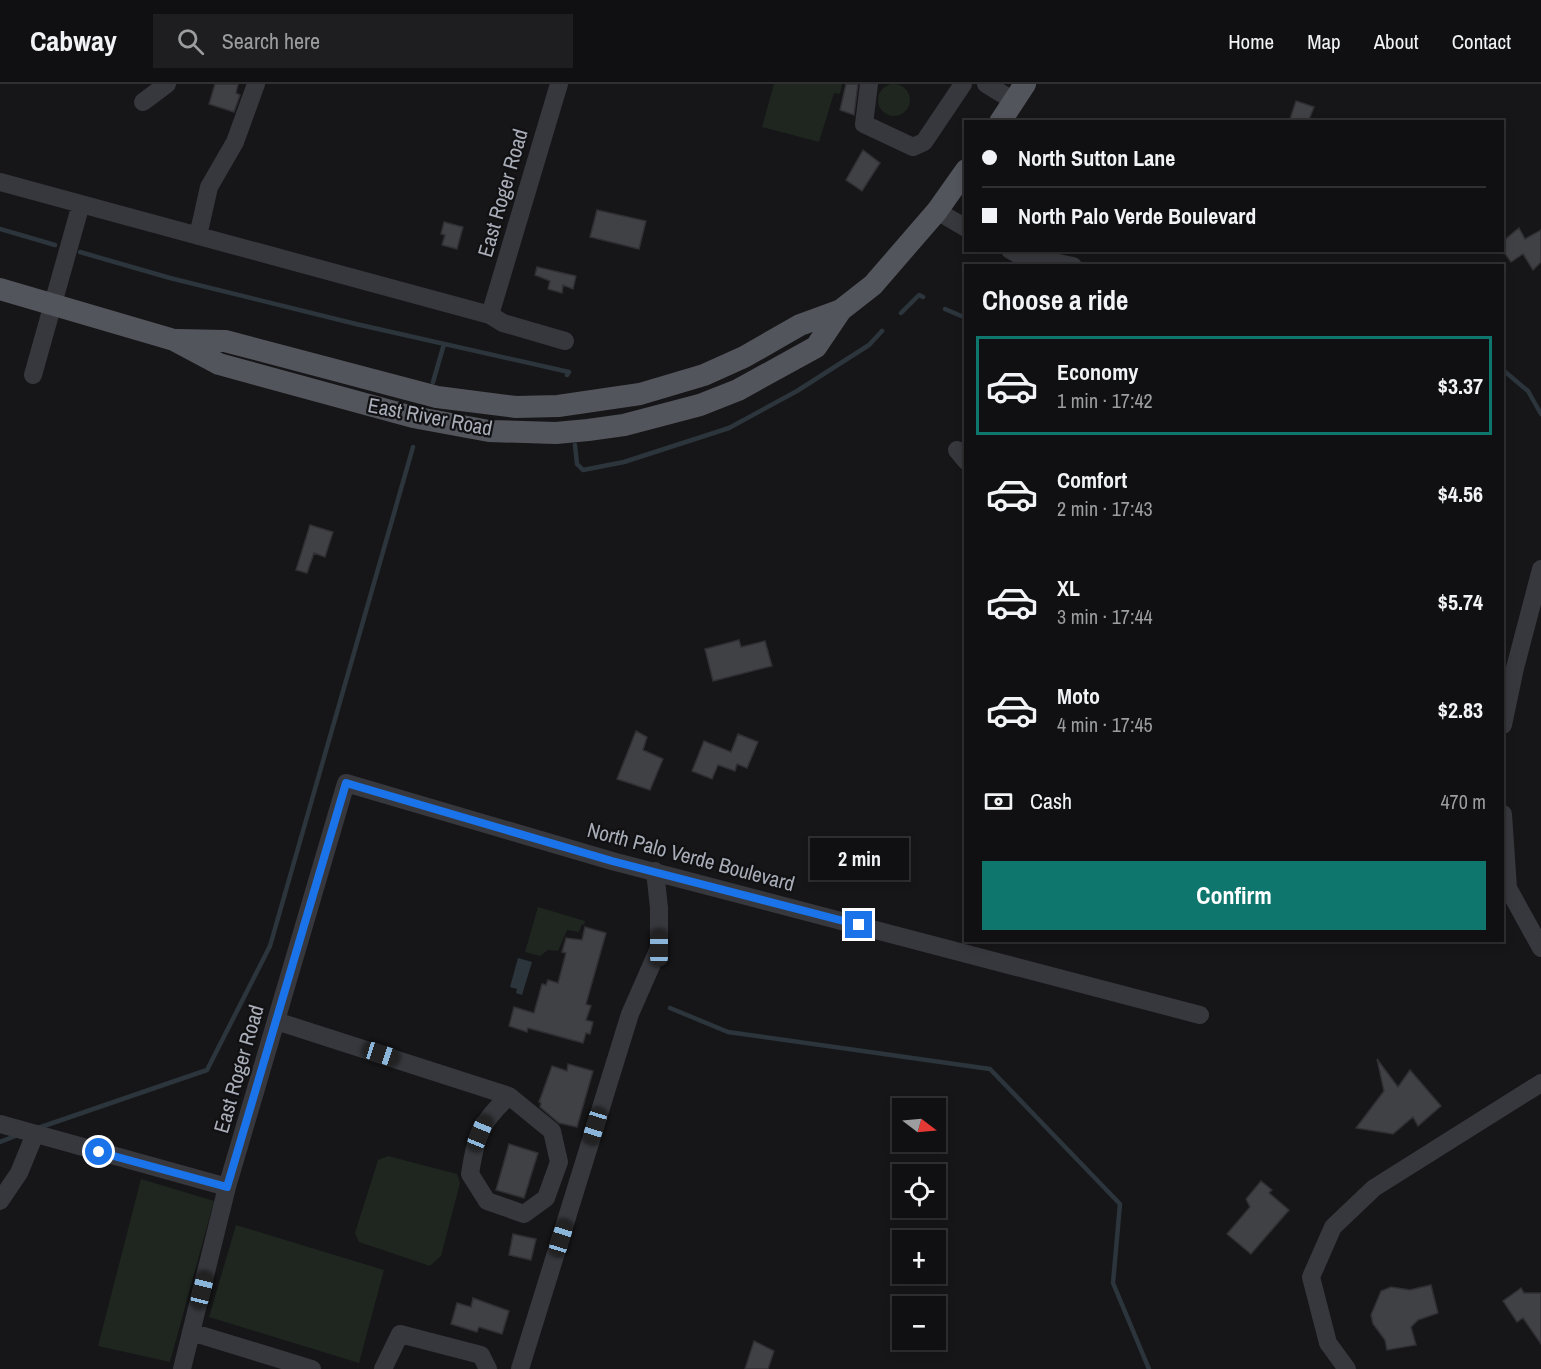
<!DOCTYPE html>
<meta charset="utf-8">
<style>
:root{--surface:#101012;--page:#1e1e20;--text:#f1f3f6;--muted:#9c9d9f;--line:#303032;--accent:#0f766e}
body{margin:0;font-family:"Archivo Narrow",sans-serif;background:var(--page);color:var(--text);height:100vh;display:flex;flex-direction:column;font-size:22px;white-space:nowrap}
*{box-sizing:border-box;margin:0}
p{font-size:20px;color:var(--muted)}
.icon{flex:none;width:33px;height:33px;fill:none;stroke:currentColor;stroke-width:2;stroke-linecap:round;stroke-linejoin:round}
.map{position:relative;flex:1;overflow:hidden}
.details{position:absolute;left:964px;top:180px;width:540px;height:678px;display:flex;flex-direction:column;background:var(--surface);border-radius:0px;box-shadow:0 3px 9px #0003,0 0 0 2px var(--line)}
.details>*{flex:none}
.top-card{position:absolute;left:964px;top:36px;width:540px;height:132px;border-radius:0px;box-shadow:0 3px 9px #0003,0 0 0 2px var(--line);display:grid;align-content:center;height:132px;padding:0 18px;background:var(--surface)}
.needle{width:39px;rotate:106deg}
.buttons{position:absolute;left:892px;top:1014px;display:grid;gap:12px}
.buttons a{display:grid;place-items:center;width:54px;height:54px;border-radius:0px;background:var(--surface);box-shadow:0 3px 9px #0003,0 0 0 2px var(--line);font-size:30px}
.end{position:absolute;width:27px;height:27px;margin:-14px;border:8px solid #1a73e8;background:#fff;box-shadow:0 0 0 3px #fff}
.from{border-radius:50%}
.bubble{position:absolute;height:42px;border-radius:0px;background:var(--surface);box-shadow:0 3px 9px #0003,0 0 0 2px var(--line);font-size:20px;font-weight:800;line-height:42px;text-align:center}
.car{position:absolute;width:18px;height:36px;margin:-18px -9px;border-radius:8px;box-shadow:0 0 4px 2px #0007;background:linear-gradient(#222 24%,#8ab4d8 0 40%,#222 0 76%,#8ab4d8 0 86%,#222 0)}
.top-card b{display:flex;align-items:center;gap:21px;height:57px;font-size:22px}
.top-card b+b{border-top:2px solid var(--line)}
.top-card i{width:15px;height:15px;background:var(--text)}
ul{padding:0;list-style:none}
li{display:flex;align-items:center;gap:18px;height:99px;margin:0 12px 9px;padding:0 6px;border:3px solid transparent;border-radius:0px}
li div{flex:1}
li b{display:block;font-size:22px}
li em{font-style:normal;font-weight:800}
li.current{border-color:var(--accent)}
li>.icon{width:54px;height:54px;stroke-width:1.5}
h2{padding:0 18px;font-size:27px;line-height:72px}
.pay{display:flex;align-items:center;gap:15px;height:66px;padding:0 18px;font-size:22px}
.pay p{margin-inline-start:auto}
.primary-button{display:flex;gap:12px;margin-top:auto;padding:12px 18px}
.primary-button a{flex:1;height:69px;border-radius:0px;background:var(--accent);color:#fff;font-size:24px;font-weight:800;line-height:69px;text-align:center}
header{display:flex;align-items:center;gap:36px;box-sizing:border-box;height:84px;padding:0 30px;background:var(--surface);border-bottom:2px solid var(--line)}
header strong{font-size:28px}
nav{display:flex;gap:33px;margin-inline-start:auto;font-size:21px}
.search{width:420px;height:54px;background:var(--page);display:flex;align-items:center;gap:15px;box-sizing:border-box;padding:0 21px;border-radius:0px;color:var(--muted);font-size:22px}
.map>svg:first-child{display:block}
.green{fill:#1e261f}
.water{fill:#2c353c}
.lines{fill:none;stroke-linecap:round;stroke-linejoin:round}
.stream{stroke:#2c353c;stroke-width:4.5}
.building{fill:#404145;stroke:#303034;stroke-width:1.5}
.minor{stroke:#37383d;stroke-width:18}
.major{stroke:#53555c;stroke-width:22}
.route{stroke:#1a73e8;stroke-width:8}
.labels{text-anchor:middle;stroke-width:4.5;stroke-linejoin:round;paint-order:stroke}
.street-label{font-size:21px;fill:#a8adb8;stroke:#111113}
</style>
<header>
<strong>Cabway</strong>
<div class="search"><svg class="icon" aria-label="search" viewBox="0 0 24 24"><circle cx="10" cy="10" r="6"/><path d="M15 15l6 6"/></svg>Search here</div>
<nav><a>Home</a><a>Map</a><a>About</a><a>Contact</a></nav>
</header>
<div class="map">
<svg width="1541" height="1285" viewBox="0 0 1541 1285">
<rect width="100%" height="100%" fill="#161618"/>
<path class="green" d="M774 0H842L840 10 834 9 819 58 762 43Z
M878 16a16 16 0 1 1 32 0a16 16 0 1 1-32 0Z
M538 823 585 837 584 841 582 840 579 848 567 846 558 867 548 866 540 872 525 868Z
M388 1072 457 1090 460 1099 441 1172 430 1182 359 1158 355 1149 378 1076Z
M141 1095 214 1117 170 1278 98 1262Z
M236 1141 384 1186 359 1279 209 1233Z"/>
<path class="water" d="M518 874 532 878 522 911 516 909 517 905 510 903Z"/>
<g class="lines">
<path class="stream" d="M0 145 55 161
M80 168 170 194 356 240 569 288 567 291
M945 225 966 234
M901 229 919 211 923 213
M1503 286 1528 307 1541 330
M433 298 444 260
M575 361 577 380 583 386 624 378 729 344 797 307 869 261 882 247
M670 924 728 948 990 985 1120 1120 1113 1199 1149 1285
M38 1044 207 986 270 862 413 363
M0 1058 18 1051"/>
</g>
<path class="building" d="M215 0H238L236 9 240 11 234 28 209 20Z
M846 0H858L854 31 840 26Z
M1296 17 1314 23 1308 38H1289Z
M863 66 880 79 862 107 846 96Z
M597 126 646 137 639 165 590 153Z
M444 138 463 143 457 165 442 161 445 151 441 150Z
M1519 144 1525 155 1541 146V178L1533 186 1523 170 1511 178 1503 167V157Z
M537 183 576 192 573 205 563 201 562 209 548 205 550 197 535 191Z
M310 441 333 448 325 473 314 469 307 489 296 486Z
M739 556 741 563 765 557 772 582 713 597 705 565Z
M636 647 647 653 643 666 663 675 650 706 617 695Z
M738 650 758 658 747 684 737 680 735 687 718 681 712 695 692 687 704 657 731 668Z
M585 843 606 849 586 920 591 922 586 936 593 938 590 950 586 949 583 959 528 944 527 948 509 942 514 923 534 929 542 900 546 901 548 896 558 899 566 869 562 868 566 854 582 856Z
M1377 975 1398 1003 1410 986 1441 1022 1418 1042 1413 1033 1393 1050 1356 1044 1384 1007Z
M568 980 593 987 577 1043 559 1039 540 1023 541 1019 539 1018 552 982 567 987Z
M509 1060 538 1069 524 1114 496 1106Z
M1261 1097 1272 1106 1269 1109 1289 1126 1251 1170 1227 1150 1250 1123 1246 1115Z
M513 1150 536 1155 531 1176 509 1171Z
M1431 1201 1438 1229 1418 1236 1411 1243 1416 1261 1387 1266 1385 1256 1373 1240 1371 1231 1381 1207 1391 1203 1410 1206Z
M1521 1204 1524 1209H1541V1260L1523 1234 1517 1238 1503 1217Z
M473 1214 509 1227 502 1250 479 1243 477 1248 451 1240 457 1219 471 1223Z
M754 1257 774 1267 768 1285H745Z"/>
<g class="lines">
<path class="minor" d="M869 0 864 40 913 63 924 58 963 0
M986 0 1014 17
M143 18 167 0
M0 98 490 231 503 239 565 257
M937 127 966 144
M198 152 209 103 235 58 256 0
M1010 166 1019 171 1073 182
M490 231 559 0
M33 291 81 120
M957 366 966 377
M1503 641 1515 584 1541 485
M1503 730 1508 804 1541 864
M276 937 509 1012 552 1047 559 1078 546 1114 524 1130 487 1117 470 1090C476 1051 480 1039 509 1012
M0 1040 227 1103
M0 1117 19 1089 35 1050
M191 1248 312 1285
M182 1285 227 1103 346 699 612 777 1200 931
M383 1285 400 1250 481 1271 488 1285
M520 1285 630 930 659 864V824L655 787
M1347 1285 1328 1259 1311 1193 1333 1143 1374 1104 1541 999"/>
<path class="major" d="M1000 38 1025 0
M0 205 174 256 219 280 413 333 489 347 556 349 588 346 624 341 700 321 738 306 816 263 841 226 873 201 937 127 966 86
M177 256 225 257 437 313 516 323 558 322 640 310 704 291 744 273 800 241 841 226"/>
</g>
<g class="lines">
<path class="route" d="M99 1068 227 1103 346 699 612 777 859 841"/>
</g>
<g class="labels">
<g class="street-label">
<text transform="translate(503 109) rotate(-74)" y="7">East Roger Road</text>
<text transform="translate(430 333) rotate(11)" y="7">East River Road</text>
<text transform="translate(691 773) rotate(15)" y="7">North Palo Verde Boulevard</text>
<text transform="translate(239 985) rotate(-74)" y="7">East Roger Road</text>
</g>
</g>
</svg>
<div class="buttons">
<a><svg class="needle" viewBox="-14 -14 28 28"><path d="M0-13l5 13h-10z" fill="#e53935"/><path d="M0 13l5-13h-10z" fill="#9c9d9f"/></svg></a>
<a><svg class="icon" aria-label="locate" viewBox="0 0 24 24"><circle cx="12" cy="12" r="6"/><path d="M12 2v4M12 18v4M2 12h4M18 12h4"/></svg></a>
<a>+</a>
<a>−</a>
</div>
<i class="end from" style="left:99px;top:1068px"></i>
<i class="end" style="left:859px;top:841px"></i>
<div class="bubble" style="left:810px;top:754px;width:99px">2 min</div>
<i class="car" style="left:659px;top:864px;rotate:0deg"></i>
<i class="car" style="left:381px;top:970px;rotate:108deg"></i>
<i class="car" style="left:595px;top:1042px;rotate:197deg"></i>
<i class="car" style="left:480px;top:1049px;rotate:22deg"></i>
<i class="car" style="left:561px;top:1154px;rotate:17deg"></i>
<i class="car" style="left:202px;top:1206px;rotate:14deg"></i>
<div class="top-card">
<b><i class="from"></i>North Sutton Lane</b>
<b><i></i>North Palo Verde Boulevard</b>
</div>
<section class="details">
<h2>Choose a ride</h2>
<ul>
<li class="current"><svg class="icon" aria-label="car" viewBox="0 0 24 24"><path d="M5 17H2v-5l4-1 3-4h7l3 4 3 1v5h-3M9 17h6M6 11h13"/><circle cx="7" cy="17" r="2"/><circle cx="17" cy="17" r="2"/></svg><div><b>Economy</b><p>1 min · 17:42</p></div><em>$3.37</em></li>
<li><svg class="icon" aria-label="car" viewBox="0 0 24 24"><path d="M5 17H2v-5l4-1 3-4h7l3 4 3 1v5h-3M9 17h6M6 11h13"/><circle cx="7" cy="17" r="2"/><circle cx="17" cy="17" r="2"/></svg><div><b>Comfort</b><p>2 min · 17:43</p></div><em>$4.56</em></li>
<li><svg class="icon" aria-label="car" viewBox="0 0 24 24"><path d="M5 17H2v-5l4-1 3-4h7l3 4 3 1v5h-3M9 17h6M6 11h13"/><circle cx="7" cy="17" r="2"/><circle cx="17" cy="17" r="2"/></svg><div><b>XL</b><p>3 min · 17:44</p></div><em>$5.74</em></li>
<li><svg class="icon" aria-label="car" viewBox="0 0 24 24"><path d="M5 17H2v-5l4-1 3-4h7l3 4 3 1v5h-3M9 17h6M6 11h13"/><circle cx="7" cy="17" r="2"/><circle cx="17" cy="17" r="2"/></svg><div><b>Moto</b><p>4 min · 17:45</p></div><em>$2.83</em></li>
</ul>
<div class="pay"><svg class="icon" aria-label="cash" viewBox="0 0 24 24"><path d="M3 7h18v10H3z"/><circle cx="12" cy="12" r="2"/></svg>Cash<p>470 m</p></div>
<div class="primary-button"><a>Confirm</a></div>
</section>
</div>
